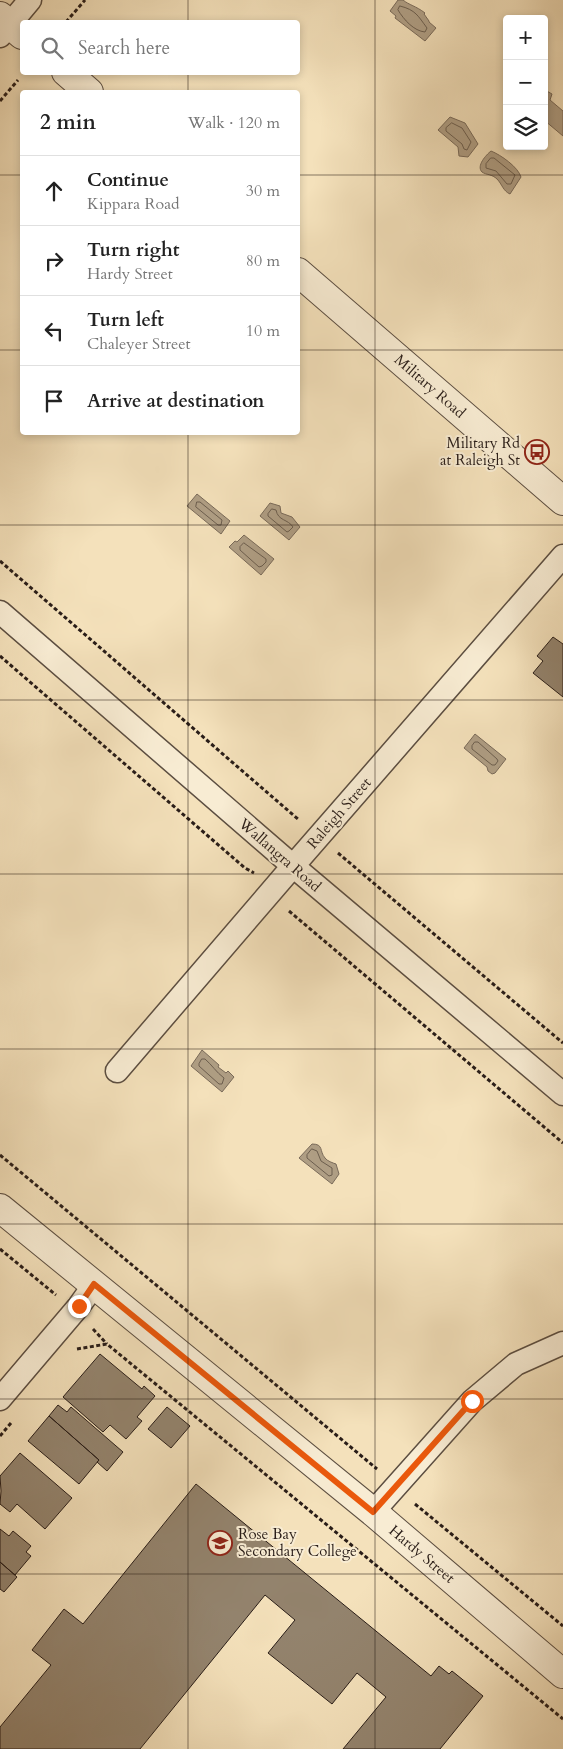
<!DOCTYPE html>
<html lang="en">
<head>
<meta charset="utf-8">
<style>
	body { margin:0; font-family:Cardo,serif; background:#f2f2f2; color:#222 }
	.controls { position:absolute; right:15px; top:15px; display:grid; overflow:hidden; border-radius:5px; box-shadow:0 2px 8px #0003 }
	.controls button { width:45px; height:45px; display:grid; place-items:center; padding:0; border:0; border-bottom:1px solid #e0e0e0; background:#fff; color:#222; font:25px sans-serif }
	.stop { position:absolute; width:15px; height:15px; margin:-11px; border:4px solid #ea580c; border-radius:50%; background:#fff }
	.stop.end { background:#ea580c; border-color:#fff; box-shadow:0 1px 5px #0008 }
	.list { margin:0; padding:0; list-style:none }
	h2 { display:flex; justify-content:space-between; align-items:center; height:65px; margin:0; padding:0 20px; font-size:21px }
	h2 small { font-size:16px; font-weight:400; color:#767676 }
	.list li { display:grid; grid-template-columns:32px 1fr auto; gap:15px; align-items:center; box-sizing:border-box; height:70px; padding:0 20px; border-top:1px solid #e0e0e0 }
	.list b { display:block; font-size:19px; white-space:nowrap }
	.list p { margin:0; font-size:16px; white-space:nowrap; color:#767676 }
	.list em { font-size:16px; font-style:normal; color:#767676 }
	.icon { flex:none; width:28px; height:28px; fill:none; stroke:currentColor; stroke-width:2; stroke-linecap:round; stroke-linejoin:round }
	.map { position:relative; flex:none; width:563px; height:1749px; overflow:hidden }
	.search { position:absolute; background:#fff; box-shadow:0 2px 8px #0003; left:20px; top:20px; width:280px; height:55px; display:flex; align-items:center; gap:12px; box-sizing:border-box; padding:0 18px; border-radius:5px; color:#767676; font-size:19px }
	.panel { position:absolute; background:#fff; box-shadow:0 2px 8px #0003; left:20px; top:90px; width:280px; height:345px; border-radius:5px }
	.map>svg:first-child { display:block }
</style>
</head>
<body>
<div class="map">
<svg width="563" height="1749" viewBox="0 0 563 1749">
	<rect width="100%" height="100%" fill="#f4e1bb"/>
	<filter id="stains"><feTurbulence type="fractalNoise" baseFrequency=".004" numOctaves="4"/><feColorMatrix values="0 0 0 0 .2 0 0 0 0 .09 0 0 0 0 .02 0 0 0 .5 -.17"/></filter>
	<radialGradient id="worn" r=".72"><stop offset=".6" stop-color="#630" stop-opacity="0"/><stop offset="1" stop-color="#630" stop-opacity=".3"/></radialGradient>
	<path fill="#af9e84" stroke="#796a59" d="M 398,0 L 403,0 C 409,5 416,6 425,13 L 424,14 L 429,21 L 429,22 L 436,28 L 425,41 L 395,18 L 396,16 L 390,11 Z
		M 545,90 L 552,94 L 550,100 L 563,111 L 563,136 L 544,120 Z
		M 450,117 L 465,123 L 478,144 L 468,157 L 459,156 L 458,147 L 438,130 Z
		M 491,151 C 501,155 518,167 521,177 L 510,194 C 503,191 502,184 497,179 C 492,174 486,175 482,172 C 476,166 486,155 491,151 Z
		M 197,494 L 230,521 L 221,534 L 187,506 Z
		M 270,503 L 280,506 L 281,513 L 292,517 L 300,527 L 289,540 L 260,516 Z
		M 244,535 L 274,559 L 261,575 L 229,547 L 235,541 L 237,542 Z
		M 475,734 L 506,759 L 495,773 L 492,774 L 488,771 L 487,767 L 464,748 Z
		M 202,1050 L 219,1065 L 218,1067 L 226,1073 L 228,1071 L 234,1077 L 222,1092 L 191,1066 Z
		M 312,1144 C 324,1144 319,1151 325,1158 C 327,1161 333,1163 336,1164 L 339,1174 L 332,1184 L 299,1158 Z"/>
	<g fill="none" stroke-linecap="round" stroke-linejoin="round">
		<path stroke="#6c5e4e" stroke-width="1" d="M 400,6 C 416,10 418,16 427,28 L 425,32 C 414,31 404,20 398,10 Z
			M 452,123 L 462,128 L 471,142 L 467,150 L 464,149 L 462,144 L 446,131 L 446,128 Z
			M 491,158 L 494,158 L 515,175 L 511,184 L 507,184 L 496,171 L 486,168 L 486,164 Z
			M 197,502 L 200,502 L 222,520 L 221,525 L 218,525 L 196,507 Z
			M 272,509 L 276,510 C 278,521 288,519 293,527 L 289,531 L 287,532 L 268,516 L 268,514 Z
			M 244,543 L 266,559 L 266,562 L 262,566 L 259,567 L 240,550 L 240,547 Z
			M 475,742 L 478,742 L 497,759 L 498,761 L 495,765 L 492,765 L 472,749 L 472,746 Z
			M 202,1059 L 205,1059 C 212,1065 216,1072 224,1078 L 222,1084 L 219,1084 L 199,1066 L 199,1064 Z
			M 312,1149 L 317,1151 L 321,1161 L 332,1168 L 332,1175 L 329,1176 L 307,1158 L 307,1155 Z"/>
	</g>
	<path fill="#93836d" stroke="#291d18" d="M 553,637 L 563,644 L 563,697 L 533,673 L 543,661 L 537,656 Z
		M 100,1354 L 142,1389 L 144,1386 L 155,1396 L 137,1417 L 142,1421 L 126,1439 L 110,1425 L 103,1432 L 63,1397 Z
		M 58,1405 L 67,1412 L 71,1407 L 123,1452 L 107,1471 L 97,1462 L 99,1460 L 49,1416 Z
		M 167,1407 L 190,1426 L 171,1448 L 148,1429 Z
		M 49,1416 L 99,1460 L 79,1484 L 28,1441 Z
		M 20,1453 L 72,1498 L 45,1529 L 17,1504 L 10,1512 L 0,1504 L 1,1491 L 0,1476 Z
		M 196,1484 L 431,1676 L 439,1666 L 449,1674 L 452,1671 L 483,1696 L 440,1749 L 343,1749 L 386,1697 L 357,1673 L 332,1704 L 268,1653 L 295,1620 L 265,1595 L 140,1749 L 0,1749 L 0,1727 L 51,1665 L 32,1650 L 64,1609 L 83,1624 Z
		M 0,1529 L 9,1536 L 13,1531 L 31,1546 L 26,1552 L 31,1556 L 15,1575 L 0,1562 Z
		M 0,1562 L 17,1577 L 4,1592 L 0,1589 Z"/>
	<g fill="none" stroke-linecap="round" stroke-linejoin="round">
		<defs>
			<path id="minor" d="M 0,36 L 30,0
				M 0,612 L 293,866 L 563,1094
				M 117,1071 L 293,866 L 563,556
				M 0,1399 L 79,1306 L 94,1285
				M 373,1512 L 472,1401 L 516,1364 L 563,1343"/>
			<path id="tertiary" d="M 0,16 L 22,35
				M 66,72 L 89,92
				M 298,272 L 563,501
				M 0,1208 L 373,1512 L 563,1674"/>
		</defs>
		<use href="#minor" stroke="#5c4e41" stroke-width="25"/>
		<use href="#tertiary" stroke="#5c4e41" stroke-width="30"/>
		<path stroke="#291d18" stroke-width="3" stroke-dasharray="4 2.5" stroke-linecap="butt" d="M 66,22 L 85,0
			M 0,101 L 18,80
			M 0,561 L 299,820
			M 0,656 L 245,868 L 254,873
			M 338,853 L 563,1043
			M 289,911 L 563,1143
			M 0,1155 L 377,1469
			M 0,1249 L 56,1295
			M 93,1329 L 107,1344
			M 77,1349 L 107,1344 L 563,1719
			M 0,1436 L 11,1423
			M 415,1504 L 563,1626"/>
		<use href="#minor" stroke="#f8ecd3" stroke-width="22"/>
		<use href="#tertiary" stroke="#f8ecd3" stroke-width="28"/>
	</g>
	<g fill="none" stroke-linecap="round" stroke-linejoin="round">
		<path stroke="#ea580c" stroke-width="6" d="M 79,1306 L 94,1284 L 373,1512 L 472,1401"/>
	</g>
	<path fill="none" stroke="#291d18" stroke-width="1" stroke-opacity="0.55" d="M 188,0 L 188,22M 375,0 L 375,1749M 188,72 L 188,92M 0,175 L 22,175M 298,175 L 563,175M 0,350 L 22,350M 298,350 L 563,350M 188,432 L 188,1749M 0,525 L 563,525M 0,700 L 563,700M 0,874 L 563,874M 0,1049 L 563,1049M 0,1224 L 563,1224M 0,1399 L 563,1399M 0,1574 L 563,1574"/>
	<defs>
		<symbol id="bus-ring" viewBox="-11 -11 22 22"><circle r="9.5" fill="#f8ecd3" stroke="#8f2418" stroke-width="1.5"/><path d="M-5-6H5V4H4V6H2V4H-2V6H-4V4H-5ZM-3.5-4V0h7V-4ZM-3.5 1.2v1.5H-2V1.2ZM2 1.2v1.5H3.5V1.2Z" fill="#8f2418"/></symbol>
		<symbol id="school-ring" viewBox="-11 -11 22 22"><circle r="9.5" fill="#f8ecd3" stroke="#8f2418" stroke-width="1.5"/><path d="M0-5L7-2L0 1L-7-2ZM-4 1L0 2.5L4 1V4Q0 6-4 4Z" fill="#8f2418"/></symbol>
	</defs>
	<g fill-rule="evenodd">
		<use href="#bus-ring" x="523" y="438" width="28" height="28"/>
		<use href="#school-ring" x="206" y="1529" width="28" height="28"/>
	</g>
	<g text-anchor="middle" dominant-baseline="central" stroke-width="4" stroke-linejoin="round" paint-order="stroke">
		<g font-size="15" fill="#291d18" stroke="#f8ecd3">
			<text transform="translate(430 386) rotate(41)">Military Road</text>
			<text transform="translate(339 813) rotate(-49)">Raleigh Street</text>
			<text transform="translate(280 855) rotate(41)">Wallangra Road</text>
			<text transform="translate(422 1554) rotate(40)">Hardy Street</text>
		</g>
		<g font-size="15" fill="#291d18" stroke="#f8ecd3" text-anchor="end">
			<text x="520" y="443">Military Rd<tspan x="520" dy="17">at Raleigh St</tspan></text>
			<text x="238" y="1534" text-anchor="start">Rose Bay<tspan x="238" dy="17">Secondary College</tspan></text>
		</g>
	</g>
	<rect width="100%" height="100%" filter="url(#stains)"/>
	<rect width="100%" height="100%" fill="url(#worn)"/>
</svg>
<div class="controls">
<button>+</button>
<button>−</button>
<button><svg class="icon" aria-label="layers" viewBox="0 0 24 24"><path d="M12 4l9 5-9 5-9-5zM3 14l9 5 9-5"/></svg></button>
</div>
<div class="stop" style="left:472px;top:1401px"></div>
<div class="stop end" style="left:79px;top:1306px"></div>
<div class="search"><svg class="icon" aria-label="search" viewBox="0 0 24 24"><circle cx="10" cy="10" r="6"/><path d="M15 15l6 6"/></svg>Search here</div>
<section class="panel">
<h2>2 min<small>Walk · 120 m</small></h2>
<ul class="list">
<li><svg class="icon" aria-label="ahead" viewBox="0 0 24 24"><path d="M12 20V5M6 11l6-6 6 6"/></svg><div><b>Continue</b><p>Kippara Road</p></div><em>30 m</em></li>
<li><svg class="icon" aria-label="right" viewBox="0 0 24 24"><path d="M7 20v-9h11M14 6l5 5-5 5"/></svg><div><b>Turn right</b><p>Hardy Street</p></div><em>80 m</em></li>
<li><svg class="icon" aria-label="left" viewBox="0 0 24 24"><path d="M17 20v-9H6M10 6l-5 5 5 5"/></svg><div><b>Turn left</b><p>Chaleyer Street</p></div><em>10 m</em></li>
<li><svg class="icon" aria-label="arrive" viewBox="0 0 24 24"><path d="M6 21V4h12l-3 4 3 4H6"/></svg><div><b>Arrive at destination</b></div></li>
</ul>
</section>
</div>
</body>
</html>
